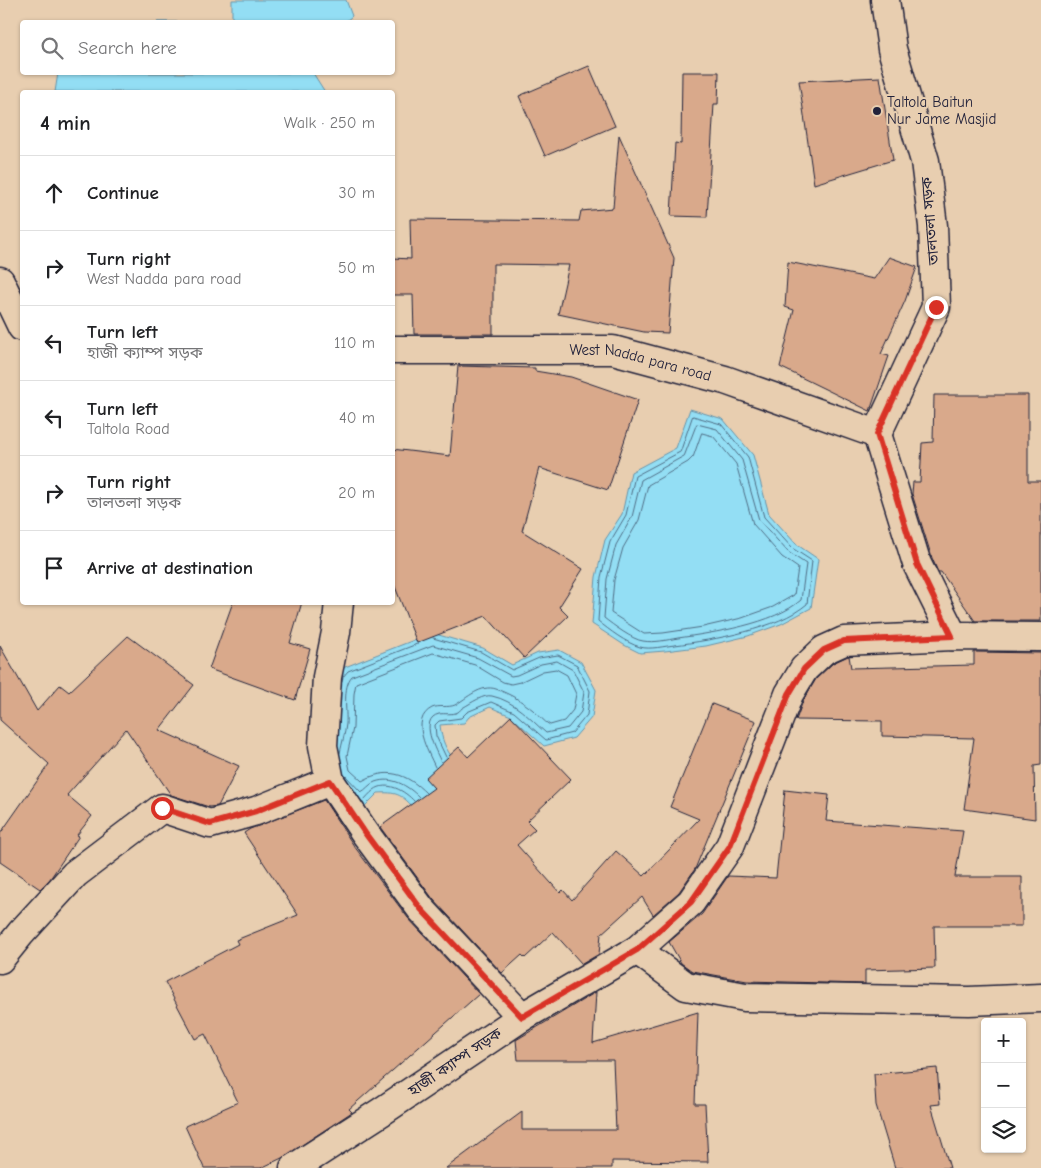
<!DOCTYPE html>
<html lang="en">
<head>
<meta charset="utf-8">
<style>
	body { margin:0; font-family:"Comic Neue","Noto Sans Bengali",sans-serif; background:#f6f6f6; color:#202124 }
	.controls { position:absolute; right:15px; bottom:15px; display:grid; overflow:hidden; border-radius:5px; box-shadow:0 1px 4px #0004 }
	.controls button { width:45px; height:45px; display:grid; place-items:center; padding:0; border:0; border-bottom:1px solid #e0e0e0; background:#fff; color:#202124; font:25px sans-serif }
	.stop { position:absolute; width:15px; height:15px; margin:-11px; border:4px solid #d93025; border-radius:50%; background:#fff }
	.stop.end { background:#d93025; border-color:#fff; box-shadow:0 1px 5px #0008 }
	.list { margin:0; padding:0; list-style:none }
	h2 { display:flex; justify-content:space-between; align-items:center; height:65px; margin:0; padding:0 20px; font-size:21px }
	h2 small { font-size:16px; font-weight:400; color:#757577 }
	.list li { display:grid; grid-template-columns:32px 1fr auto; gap:15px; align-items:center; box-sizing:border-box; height:75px; padding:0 20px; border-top:1px solid #e0e0e0 }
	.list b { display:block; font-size:19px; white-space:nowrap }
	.list p { margin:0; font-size:16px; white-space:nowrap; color:#757577 }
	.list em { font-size:16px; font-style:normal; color:#757577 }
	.icon { flex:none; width:28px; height:28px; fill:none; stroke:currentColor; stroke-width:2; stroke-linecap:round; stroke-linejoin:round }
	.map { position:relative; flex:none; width:1041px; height:1168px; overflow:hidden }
	.search { position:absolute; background:#fff; box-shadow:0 1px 4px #0004; left:20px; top:20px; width:375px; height:55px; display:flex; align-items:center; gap:12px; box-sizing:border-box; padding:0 18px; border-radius:5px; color:#757577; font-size:19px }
	.panel { position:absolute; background:#fff; box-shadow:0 1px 4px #0004; left:20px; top:90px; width:375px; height:515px; border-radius:5px }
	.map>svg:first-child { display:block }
</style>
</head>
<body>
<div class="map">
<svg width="1041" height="1168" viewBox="0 0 1041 1168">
	<rect width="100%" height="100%" fill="#e8ceb0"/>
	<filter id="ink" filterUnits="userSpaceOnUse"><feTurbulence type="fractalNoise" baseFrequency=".02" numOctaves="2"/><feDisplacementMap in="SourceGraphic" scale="10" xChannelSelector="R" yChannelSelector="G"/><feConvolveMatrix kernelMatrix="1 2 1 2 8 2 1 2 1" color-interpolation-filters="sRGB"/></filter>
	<g filter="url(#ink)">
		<path fill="#93def4" stroke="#6693aa" d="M 232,0 L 346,0 L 352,16 L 345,22 L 157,22 L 232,22 Z
			M 58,73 L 313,73 L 325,92 L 55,92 Z
			M 690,409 L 723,419 L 753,455 L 769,514 L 796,544 L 818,559 L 811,608 L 781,624 L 748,636 L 706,646 L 665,651 L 640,653 L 624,645 L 592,624 L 596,577 L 605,540 L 622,514 L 631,472 L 676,448 Z
			M 432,633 L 483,648 L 512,665 L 538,653 L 559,650 L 581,662 L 596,690 L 592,717 L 574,738 L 544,746 L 511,716 L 490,707 L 469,717 L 464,723 L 440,725 C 443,755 459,765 480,783 L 413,807 C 401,794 396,792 378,793 L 359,812 L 333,779 L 338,675 L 345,667 Z"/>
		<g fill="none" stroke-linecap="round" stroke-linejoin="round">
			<path stroke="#4f6d85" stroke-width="1" d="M 693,416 L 721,424 L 748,457 L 764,517 L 792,548 L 812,561 L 807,604 C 778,629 713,640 675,645 C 665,646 650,650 640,647 C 626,643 609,630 598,621 L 601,577 L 610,542 L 626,515 L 635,476 L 680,452 Z
				M 697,424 L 717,429 L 742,460 L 759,520 L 788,552 L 806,564 L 801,600 C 774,624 713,633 678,638 C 667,640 654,643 643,641 C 633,640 613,625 604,618 L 607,579 L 616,545 L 632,517 L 641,480 L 684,456 Z
				M 702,433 L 713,436 L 736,464 L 753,524 L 782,557 L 798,568 L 794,595 L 773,607 L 742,618 L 703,627 L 663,633 L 644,634 L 611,613 L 614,580 L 623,548 L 639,520 L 648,485 L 688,462 L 693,457 Z
				M 433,638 L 481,652 L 512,670 L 539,658 L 558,655 L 577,665 L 590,691 L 587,715 L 572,733 L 546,740 L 514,712 L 491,702 L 467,712 L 461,718 L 439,721 L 435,725 L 436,736 L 446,757
				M 342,682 L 343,677 L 348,671 L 417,644
				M 340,753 C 342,743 345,734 346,724 C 347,711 342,687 352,676 L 433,645 L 478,658 L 511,676 L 517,675 L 541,664 L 557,661 L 573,670 L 584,692 L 581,712 L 568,728 L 546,733 C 530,719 515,701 492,696 C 484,694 471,703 464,707 C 461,708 460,711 458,712 C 453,715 444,713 439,714 C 418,719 436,751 441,762
				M 344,774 L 361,792 C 366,790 369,784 375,782 C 392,776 407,785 419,797
				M 426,793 C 406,773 387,767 362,781 L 350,770 L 347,756 L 353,728 L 354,694 L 356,683 L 433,653 L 475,665 L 503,682 L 511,684 L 520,682 L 543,671 L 556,669 L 567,675 L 576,694 L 573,710 L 564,721 L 550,725 C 544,722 539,715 533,710 C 522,701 510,694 496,689 C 481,684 467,698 455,705 C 448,708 439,705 432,708 C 409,720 428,751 435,767
				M 362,802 C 366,798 370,793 374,790 C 387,780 405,791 414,801"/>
		</g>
		<path fill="#d9a98b" stroke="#22223b" d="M 589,66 L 615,126 L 545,156 L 519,96 Z
			M 682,72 L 719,72 L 718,104 L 714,104 L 707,217 L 671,216 L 675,143 L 681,144 Z
			M 880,77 L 893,160 L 814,184 L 799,81 Z
			M 619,135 L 674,258 L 668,333 L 644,332 L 558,314 L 569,265 L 493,264 L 493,334 L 414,334 L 413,295 L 392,295 L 392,258 L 411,259 L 410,219 L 579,221 L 581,211 L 613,208 Z
			M 889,257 L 917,267 L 905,301 L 881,354 L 889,356 L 870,411 L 780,367 L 794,310 L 785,307 L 788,262 L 874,279 Z
			M 458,366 L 535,368 L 535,371 L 571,377 L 638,400 L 608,490 L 539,468 L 522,531 L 583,569 L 559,607 L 568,616 L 524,658 L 486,616 L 417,643 L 392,579 L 392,449 L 450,456 Z
			M 934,395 L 1028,395 L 1028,481 L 1041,481 L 1041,621 L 975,621 L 941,572 L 938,572 L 932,558 L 912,494 L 913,482 L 920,482 L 922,443 L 933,442 Z
			M 233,602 L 302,602 L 290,643 L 310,649 L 295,700 L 209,669 Z
			M 128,636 L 194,685 L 159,730 L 239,766 L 218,806 L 209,807 L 171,795 L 126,729 L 67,795 L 92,816 L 77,835 L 79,836 L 50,879 L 40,889 L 0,862 L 0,834 L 49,764 L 0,720 L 0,646 L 37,711 L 60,685 L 69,692 Z
			M 974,652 L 1041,653 L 1041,765 L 1034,766 L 1035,819 L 964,809 L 974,738 L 882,736 L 882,721 L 796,720 L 803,701 L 816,679 L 833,663 L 848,656 L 849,656 L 851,668 L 974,665 Z
			M 712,704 L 756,721 L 695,869 L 679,892 L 653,915 L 642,897 L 601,934 L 599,954 L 582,964 L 553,932 L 525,958 L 522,955 L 502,973 L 433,899 L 380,827 L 434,788 L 425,778 L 459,747 L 468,757 L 511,716 L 571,779 L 527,821 L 535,829 L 517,845 L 560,893 L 563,890 L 572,900 L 616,851 L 644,876 L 699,819 L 670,807 Z
			M 785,790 L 829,795 L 826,821 L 963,831 L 955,877 L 1022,877 L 1022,926 L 934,926 L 935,968 L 865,970 L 865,984 L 747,981 L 692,971 L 681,963 L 669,942 L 702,914 L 728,876 L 776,878 Z
			M 324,800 L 354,846 L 408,918 L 479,994 L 349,1109 L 352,1112 L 284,1157 L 261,1168 L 204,1168 L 185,1126 L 238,1102 L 205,1034 L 195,1039 L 165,982 L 238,944 L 236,940 L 298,915 L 244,833 L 250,829 Z
			M 596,992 L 593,1043 L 698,1012 L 695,1104 L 705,1104 L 708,1162 L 612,1161 L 612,1168 L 446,1168 L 522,1112 L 522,1130 L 616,1130 L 613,1060 L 518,1060 L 516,1040 Z
			M 937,1068 L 940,1104 L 931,1105 L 950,1168 L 895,1168 L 876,1105 L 874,1074 Z"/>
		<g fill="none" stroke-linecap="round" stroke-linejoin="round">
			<defs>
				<g id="minor">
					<path d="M 0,281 L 22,327"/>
					<path id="s1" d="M 392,350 L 613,350 L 725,380 L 877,434"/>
					<path d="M 877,434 L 936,307 L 933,226 L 925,161 L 892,49 L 885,0"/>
					<path d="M 877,434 L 917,564 L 953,636"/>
					<path d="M 339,602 L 336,632 L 327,677 L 323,746 L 330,781 L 365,833 L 421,909 L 522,1017"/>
					<path d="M 637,950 L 686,986 L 745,997 L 969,1001 L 1041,998"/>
					<path d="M 0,959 L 21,933 L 75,874 L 162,808 L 210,824 L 256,811 L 330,781"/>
					<path d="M 294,1168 L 381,1112 L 522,1017 L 637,950 L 691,902 L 730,846 L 789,694 L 804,669 L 824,650 L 844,641 L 953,636 L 1041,637"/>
				</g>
			</defs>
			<use href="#minor" stroke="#22223b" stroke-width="31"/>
			<use href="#minor" stroke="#e8ceb0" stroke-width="28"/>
		</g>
	</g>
	<g fill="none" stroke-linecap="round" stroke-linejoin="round" filter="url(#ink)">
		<path stroke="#d93025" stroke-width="6" d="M 162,808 L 210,824 L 256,811 L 330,781 L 365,833 L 421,909 L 522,1017 L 637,950 L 691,902 L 730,846 L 789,694 L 804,669 L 824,650 L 844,641 L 952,636 L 917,564 L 877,434 L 936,307"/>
	</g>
	<circle fill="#22223b" stroke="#e8ceb0" stroke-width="2" cx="877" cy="111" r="5"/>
	<g text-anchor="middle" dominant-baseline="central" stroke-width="4" stroke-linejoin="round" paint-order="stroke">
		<g font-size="15" fill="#22223b" stroke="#e8ceb0" text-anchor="start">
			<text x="887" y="102">Taltola Baitun<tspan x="887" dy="17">Nur Jame Masjid</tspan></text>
		</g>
		<g font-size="15" fill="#22223b" stroke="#e8ceb0">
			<text transform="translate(930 221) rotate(-95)">তালতলা সড়ক</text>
			<text stroke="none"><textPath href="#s1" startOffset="250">West Nadda para road</textPath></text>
			<text transform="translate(455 1062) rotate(-34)">হাজী ক্যাম্প সড়ক</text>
		</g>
	</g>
</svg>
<div class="controls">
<button>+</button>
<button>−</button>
<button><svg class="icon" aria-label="layers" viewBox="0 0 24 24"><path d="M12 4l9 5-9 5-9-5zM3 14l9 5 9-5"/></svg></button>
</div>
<div class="stop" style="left:162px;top:808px"></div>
<div class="stop end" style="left:936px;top:307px"></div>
<div class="search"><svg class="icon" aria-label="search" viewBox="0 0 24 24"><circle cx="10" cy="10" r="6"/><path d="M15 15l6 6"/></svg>Search here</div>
<section class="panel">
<h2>4 min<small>Walk · 250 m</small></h2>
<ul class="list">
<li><svg class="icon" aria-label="ahead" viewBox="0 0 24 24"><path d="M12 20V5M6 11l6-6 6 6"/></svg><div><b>Continue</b></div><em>30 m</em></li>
<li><svg class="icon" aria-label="right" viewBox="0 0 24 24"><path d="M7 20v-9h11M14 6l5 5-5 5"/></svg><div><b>Turn right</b><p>West Nadda para road</p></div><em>50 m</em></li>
<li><svg class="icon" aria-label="left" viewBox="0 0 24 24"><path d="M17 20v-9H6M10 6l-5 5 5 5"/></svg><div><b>Turn left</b><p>হাজী ক্যাম্প সড়ক</p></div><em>110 m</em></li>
<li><svg class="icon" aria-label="left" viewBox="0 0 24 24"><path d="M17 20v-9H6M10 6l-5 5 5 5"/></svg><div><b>Turn left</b><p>Taltola Road</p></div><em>40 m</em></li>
<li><svg class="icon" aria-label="right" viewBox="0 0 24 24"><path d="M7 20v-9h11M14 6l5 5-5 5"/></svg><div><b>Turn right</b><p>তালতলা সড়ক</p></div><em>20 m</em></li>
<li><svg class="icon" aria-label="arrive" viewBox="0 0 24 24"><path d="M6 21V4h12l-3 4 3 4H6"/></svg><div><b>Arrive at destination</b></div></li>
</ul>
</section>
</div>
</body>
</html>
